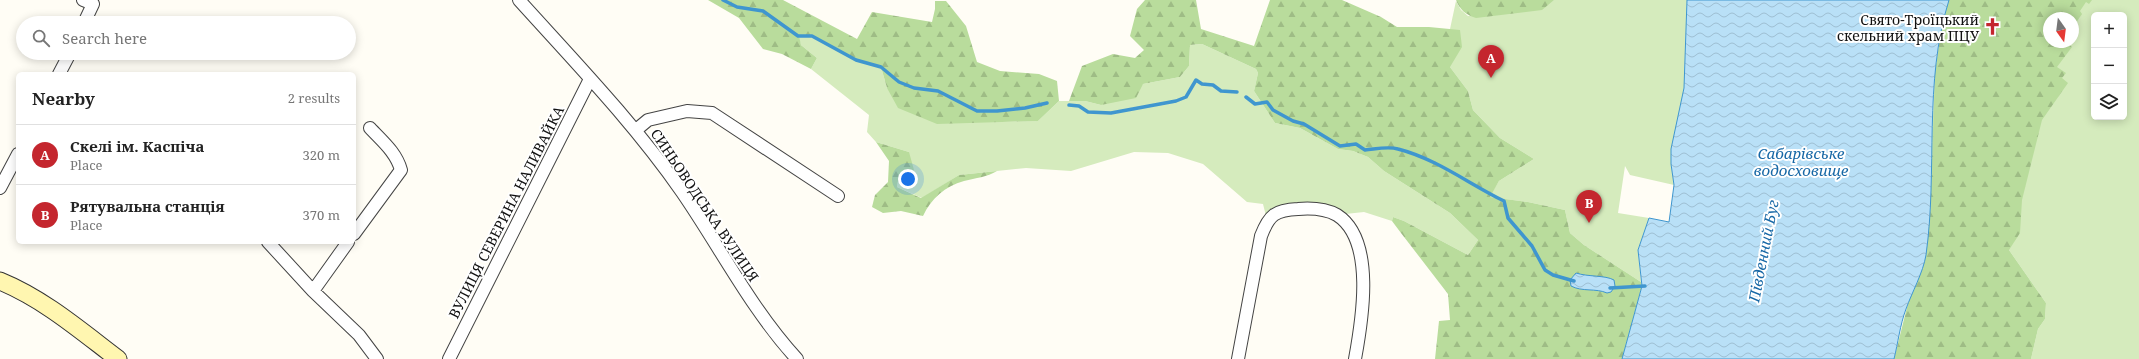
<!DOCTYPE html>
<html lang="en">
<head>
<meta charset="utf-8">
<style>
	body { margin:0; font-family:"Noto Serif",serif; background:#f6f6f6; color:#222 }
	.controls { position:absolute; right:12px; top:12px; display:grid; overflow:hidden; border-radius:6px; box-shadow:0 2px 10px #0003 }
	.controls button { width:36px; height:36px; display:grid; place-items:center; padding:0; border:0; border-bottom:1px solid #e0e0e0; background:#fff; color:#222; font:20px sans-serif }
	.compass { position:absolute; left:2043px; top:12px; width:36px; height:36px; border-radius:50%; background:#fff; box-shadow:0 2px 10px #0003; rotate:166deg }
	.you { position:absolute; left:908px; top:179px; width:14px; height:14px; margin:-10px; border:3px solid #fff; border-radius:50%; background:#1a73e8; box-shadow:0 0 0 6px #1a73e833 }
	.badge { display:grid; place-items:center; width:26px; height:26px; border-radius:50%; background:#c4262e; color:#fff; font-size:13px; font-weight:700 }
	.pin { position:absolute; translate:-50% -33px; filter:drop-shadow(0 1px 2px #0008) }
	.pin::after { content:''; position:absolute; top:21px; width:14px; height:12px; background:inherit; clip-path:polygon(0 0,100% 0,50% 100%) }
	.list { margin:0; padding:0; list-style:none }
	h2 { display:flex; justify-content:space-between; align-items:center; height:52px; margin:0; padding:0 16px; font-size:17px }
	h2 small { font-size:13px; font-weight:400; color:#767676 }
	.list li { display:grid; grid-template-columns:26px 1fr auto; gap:12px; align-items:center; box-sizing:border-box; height:60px; padding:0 16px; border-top:1px solid #e0e0e0 }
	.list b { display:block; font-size:15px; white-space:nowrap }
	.list p { margin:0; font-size:13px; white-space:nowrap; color:#767676 }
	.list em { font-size:13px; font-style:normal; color:#767676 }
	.icon { flex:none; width:22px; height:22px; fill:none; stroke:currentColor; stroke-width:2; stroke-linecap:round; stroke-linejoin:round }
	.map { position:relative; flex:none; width:2139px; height:359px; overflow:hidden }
	.search { position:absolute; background:#fff; box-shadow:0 2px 10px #0003; left:16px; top:16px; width:340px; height:44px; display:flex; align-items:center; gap:10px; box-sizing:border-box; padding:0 14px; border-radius:22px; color:#767676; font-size:15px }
	.panel { position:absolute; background:#fff; box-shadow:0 2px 10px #0003; left:16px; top:72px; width:340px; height:172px; border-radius:6px }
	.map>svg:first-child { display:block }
</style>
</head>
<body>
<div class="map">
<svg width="2139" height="359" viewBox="0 0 2139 359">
	<defs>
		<pattern id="forest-firs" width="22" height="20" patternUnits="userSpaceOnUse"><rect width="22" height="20" fill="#b9dc9c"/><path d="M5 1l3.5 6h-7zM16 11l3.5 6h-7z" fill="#9ebc85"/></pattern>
		<pattern id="water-waves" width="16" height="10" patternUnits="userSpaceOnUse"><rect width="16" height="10" fill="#b9e0f7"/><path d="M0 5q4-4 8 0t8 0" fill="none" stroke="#9ebfd3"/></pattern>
	</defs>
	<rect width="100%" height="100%" fill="#fffdf5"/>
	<path fill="#d5ebbd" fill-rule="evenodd" d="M 1554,0 L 1687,0 L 1684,88 L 1671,164 L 1674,185 L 1630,175 L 1625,166 L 1618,213 L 1649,218 L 1638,250 L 1641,282 L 1584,245 L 1570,233 L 1565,210 L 1528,202 L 1489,197 L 1499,181 L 1534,159 L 1500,138 L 1473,110 L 1468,91 L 1450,67 L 1450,29 L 1456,1 L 1461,10 L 1468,16 Z
		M 1949,0 L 2139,0 L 2139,359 L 2031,359 L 2038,329 L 2045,319 L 2046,303 L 2009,250 L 1931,152 L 1935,72 ZM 2094,15 L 2124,15 L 2124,117 L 2094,117 ZM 2049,18 L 2073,18 L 2073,42 L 2049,42 Z
		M 798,36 L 812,36 L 856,60 L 881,67 L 887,88 L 996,122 L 1038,121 L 1059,101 L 1085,101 L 1101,105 L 1143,84 L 1180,77 L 1189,66 L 1190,45 L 1202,44 L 1256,69 L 1258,73 L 1254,91 L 1275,123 L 1300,128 L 1338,149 L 1353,151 L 1368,157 L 1384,171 L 1450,213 L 1478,240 L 1468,255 L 1404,221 L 1393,217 L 1392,221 L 1364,212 L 1336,215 L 1319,209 L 1267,220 L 1263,204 L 1247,202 L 1203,164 L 1168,153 L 1134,152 L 1071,171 L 1026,168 L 959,175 L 922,198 L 897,187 L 899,175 L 909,152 L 876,142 L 867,132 L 869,115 L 811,69 L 817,58 L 801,45 Z"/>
	<path fill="url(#forest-firs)" d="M 708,0 L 783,0 L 857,39 L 872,12 L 932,22 L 935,9 L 935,1 L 946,1 L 966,26 L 977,62 L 1000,71 L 1039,74 L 1057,81 L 1059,101 L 1038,121 L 937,124 L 898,108 L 887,88 L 881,67 L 856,60 L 812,36 L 799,36 L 801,45 L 817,58 L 811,69 L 782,54 L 763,49 L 739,18 Z
		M 1145,0 L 1196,0 L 1201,29 L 1254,46 L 1270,0 L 1342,0 L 1381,17 L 1397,27 L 1429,27 L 1460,30 L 1462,47 L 1450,67 L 1468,91 L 1473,110 L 1500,138 L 1534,159 L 1499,181 L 1490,197 L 1528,202 L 1565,210 L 1570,233 L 1584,245 L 1641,282 L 1642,286 L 1622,359 L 1435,359 L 1439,321 L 1450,320 L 1448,294 L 1401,233 L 1392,221 L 1393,217 L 1404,221 L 1468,255 L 1478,240 L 1450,213 L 1384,171 L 1368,157 L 1353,151 L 1338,149 L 1300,128 L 1275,123 L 1254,91 L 1258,73 L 1256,69 L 1202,44 L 1190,45 L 1189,66 L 1180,77 L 1143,84 L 1136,98 L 1101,105 L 1085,101 L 1069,101 L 1082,66 L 1113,54 L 1135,58 L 1144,50 L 1130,36 L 1137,9 Z
		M 1456,0 L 1554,0 L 1542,10 L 1476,18 C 1466,15 1460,10 1456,0 Z
		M 1949,0 L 2092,0 L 2089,4 L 2086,2 L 2080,11 L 2082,14 L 2073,27 L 2073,18 L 2049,18 L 2049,42 L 2065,42 L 2072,47 L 2057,67 L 2066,73 L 2062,78 L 2068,83 L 2042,120 L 2022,200 L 2020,233 L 2009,250 L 2046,303 L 2045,319 L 2038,329 L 2031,359 L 1894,359 L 1930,216 L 1935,72 L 1942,23 Z
		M 876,142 L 909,152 L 914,170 L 899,175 L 897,187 L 921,198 L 959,175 L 997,171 C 987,177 976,178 964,181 C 945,186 931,199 923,216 L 901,211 L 883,213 L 872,207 L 875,195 L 888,182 L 889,161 Z"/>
	<path fill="url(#water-waves)" stroke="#3f96cf" d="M 1687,0 L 1949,0 C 1923,83 1938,170 1926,255 C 1923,273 1912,292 1906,309 C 1900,325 1898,343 1894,359 L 1622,359 L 1642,286 L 1638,250 L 1649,218 L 1669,222 L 1674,185 L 1671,164 L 1671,149 L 1684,88 Z
		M 1576,273 C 1588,277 1605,275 1614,280 L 1615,286 L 1611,292 L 1607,293 C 1596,288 1582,292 1571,286 L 1570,280 Z"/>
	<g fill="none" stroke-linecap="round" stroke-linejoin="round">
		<path stroke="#3f96cf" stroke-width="3.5" d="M 723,0 L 737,7 L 763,11 L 798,36 L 812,36 L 856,60 L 881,67 L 899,82 L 914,88 L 938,91 L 977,111 L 997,111 L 1025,108 L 1047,103
			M 1246,97 L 1255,104 L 1267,102 L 1273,110 L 1293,121 L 1304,124 L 1340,146 L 1356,144 L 1365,150 C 1376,149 1388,146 1398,149 C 1437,159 1469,184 1504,201 L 1508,218 L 1532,246 L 1545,270 L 1553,275 L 1574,281
			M 1069,105 L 1079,106 L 1088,112 L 1111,113 L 1176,101 L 1186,97 L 1196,80 L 1202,84 L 1213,85 L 1221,91 L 1237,92
			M 1610,288 L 1645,286"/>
		<defs>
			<path id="minor" d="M 83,0 L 93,4 L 84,23
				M 519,0 C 575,62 634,123 682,192 C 720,247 751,309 797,359
				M 59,74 L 70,53
				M 636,130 L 648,120 L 687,111 L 712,113 L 838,196
				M 0,188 L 18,154
				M 354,234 L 401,170 C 396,152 382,141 370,128
				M 268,242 L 313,291 L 359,335 L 377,359
				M 313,291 L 348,242
				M 449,359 L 590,79
				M 1238,359 L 1261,236 C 1269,215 1275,210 1298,209 C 1310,208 1326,209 1337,215 C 1376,240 1362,321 1355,359"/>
			<path id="secondary" d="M 0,281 C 44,299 81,331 118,359"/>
		</defs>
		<use href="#minor" stroke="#444" stroke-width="14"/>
		<use href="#secondary" stroke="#333" stroke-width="19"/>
		<use href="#minor" stroke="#fff" stroke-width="12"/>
		<use href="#secondary" stroke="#fff6b0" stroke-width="17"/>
	</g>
	<defs>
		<symbol id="church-bare" viewBox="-9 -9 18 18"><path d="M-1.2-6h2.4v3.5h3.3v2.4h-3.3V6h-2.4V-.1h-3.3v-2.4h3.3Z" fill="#c4262e" stroke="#fff" stroke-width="2.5" paint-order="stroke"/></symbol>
	</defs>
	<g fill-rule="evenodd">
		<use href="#church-bare" x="1980" y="14" width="25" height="25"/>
	</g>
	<g text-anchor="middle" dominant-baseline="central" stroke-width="4" stroke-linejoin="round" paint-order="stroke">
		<g font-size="14" fill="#111" stroke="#fff" text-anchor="end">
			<text x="1979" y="19">Свято-Троїцький<tspan x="1979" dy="16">скельний храм ПЦУ</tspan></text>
		</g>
		<g font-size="14" fill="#111" stroke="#fff">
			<text transform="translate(705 205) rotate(56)">СИНЬОВОДСЬКА ВУЛИЦЯ</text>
			<text transform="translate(506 212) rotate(-63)">ВУЛИЦЯ СЕВЕРИНА НАЛИВАЙКА</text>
		</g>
		<g font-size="15" font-style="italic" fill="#1768a6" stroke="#fff">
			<text x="1801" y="153">Сабарівське<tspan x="1801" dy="17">водосховище</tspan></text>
			<text transform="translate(1763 251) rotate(-79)">Південний Буг</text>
		</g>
	</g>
</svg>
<div class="controls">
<button>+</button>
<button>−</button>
<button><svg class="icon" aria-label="layers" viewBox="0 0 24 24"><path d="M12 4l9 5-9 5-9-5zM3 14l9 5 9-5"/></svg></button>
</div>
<svg class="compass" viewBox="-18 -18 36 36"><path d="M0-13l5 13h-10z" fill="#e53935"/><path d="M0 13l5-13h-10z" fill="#767676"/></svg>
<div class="you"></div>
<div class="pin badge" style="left:1491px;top:78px">A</div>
<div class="pin badge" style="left:1589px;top:223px">B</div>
<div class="search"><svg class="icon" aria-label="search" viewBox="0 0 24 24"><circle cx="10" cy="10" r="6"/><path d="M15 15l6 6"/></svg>Search here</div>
<section class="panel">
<h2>Nearby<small>2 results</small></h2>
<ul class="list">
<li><span class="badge">A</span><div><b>Скелі ім. Каспіча</b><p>Place</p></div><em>320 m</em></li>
<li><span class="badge">B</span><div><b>Рятувальна станція</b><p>Place</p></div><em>370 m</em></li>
</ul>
</section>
</div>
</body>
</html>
